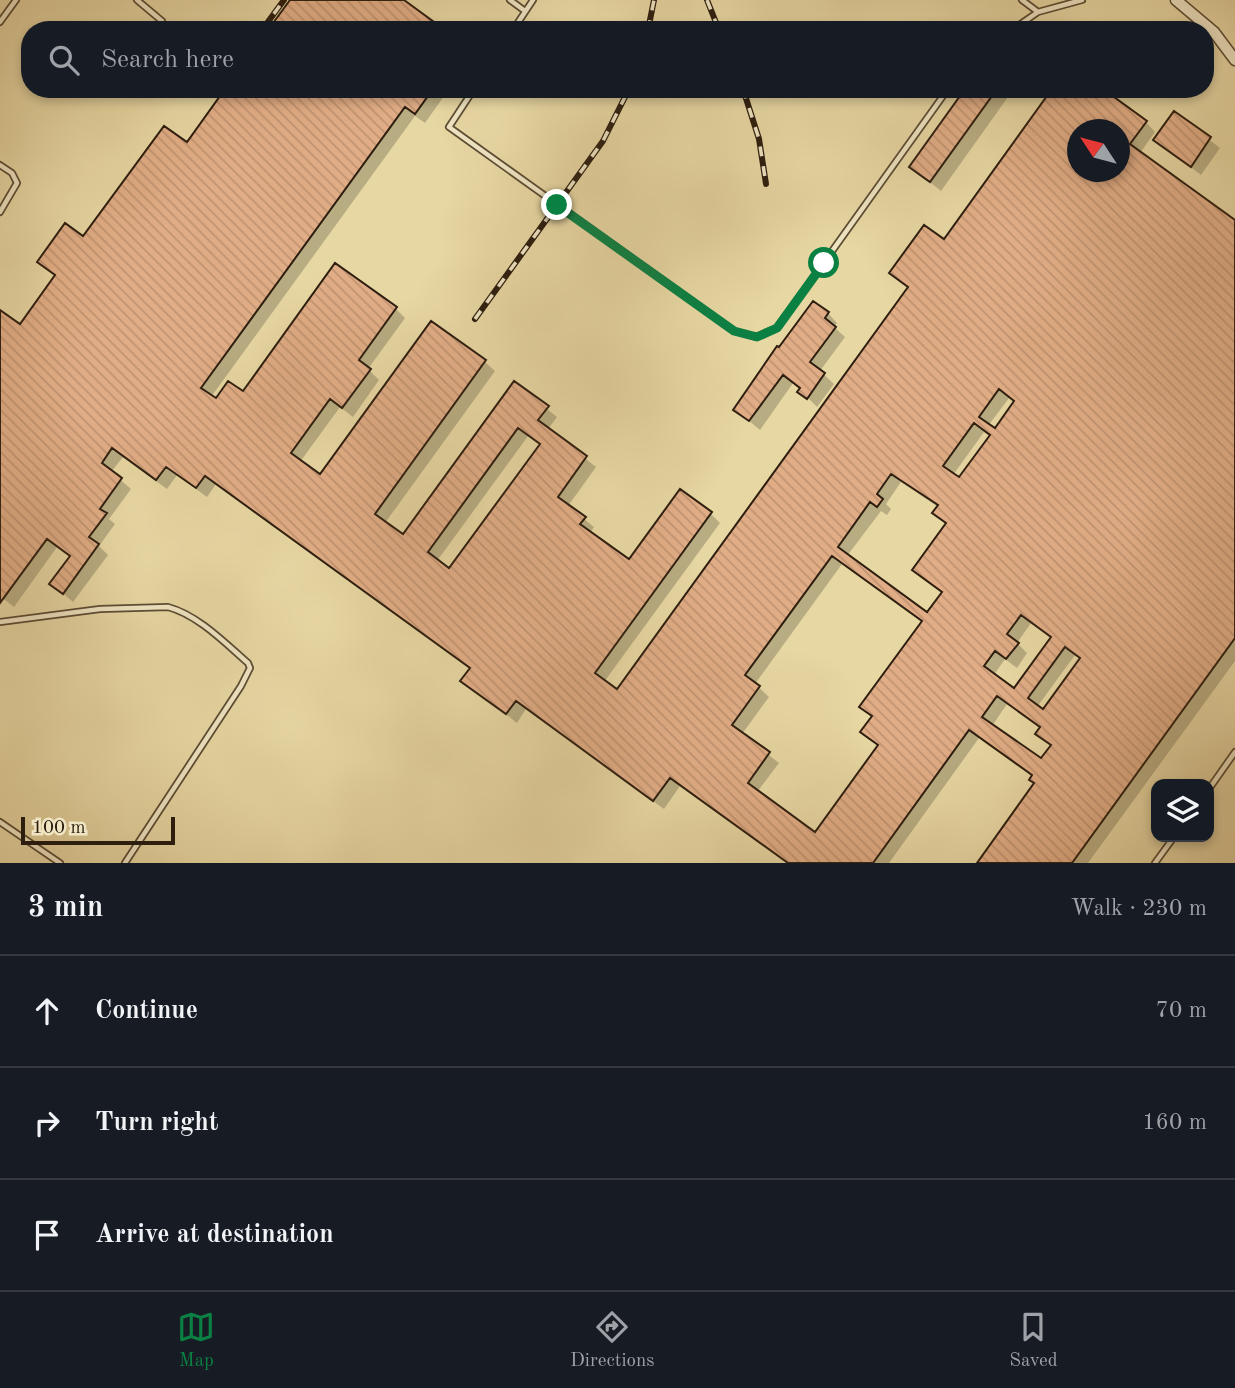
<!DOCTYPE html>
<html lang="en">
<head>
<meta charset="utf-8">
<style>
	body { margin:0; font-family:"Old Standard TT",serif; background:#20242c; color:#f1f3f6 }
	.controls { position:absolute; right:21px; bottom:21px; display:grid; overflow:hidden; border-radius:14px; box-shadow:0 4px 10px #0003 }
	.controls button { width:63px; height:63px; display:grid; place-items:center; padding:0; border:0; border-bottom:2px solid #363941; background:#171b24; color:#f1f3f6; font:35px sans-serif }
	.compass { position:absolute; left:1067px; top:119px; width:63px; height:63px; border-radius:50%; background:#171b24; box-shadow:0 4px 10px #0003; rotate:306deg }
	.scale { position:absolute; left:21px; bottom:18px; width:154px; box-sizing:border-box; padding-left:7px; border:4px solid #2d1e0f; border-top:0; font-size:19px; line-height:24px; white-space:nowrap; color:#2d1e0f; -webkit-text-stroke:5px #efe5c3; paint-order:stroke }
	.stop { position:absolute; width:21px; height:21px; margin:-16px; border:5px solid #0b8043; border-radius:50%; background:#fff }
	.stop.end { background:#0b8043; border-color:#fff; box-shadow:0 2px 7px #0008 }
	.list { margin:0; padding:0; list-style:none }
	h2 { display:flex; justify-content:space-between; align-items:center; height:91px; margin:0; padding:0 28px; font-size:30px }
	h2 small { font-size:23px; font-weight:400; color:#9ea1a6 }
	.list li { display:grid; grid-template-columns:46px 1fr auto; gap:21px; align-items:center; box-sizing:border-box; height:112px; padding:0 28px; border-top:2px solid #363941 }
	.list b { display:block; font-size:26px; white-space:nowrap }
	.list em { font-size:23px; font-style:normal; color:#9ea1a6 }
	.icon { flex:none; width:38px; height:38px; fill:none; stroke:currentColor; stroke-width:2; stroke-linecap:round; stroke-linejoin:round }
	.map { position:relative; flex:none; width:1235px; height:863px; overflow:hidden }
	.search { position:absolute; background:#171b24; box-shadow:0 4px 10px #0003; left:21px; right:21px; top:21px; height:77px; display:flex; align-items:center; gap:18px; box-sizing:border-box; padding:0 24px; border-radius:28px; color:#9ea1a6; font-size:26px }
	.sheet { height:427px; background:#171b24 }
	nav { display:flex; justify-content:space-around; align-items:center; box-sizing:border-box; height:98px; border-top:2px solid #363941; background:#171b24; font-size:19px; color:#9ea1a6 }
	nav a { display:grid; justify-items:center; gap:4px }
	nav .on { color:#0b8043 }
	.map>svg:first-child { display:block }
</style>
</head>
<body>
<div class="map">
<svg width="1235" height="863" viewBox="0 0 1235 863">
	<defs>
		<pattern id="building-back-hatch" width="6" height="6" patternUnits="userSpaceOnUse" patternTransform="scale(1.75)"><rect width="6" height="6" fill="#e1ad86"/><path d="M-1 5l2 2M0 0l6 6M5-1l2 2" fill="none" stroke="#c19472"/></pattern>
	</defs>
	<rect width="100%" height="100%" fill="#e7d7a3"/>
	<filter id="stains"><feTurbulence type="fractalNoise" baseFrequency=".00286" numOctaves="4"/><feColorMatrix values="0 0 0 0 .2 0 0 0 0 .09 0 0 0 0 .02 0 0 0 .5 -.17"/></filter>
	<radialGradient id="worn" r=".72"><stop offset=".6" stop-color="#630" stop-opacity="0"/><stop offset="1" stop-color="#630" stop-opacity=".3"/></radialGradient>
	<path fill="#0003" fill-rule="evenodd" d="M 225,89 L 449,89 L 425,123 L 415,116 L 211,397 L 216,401 L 243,393 L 396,309 L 405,318 L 368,369 L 379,380 L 353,417 L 340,407 L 300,462 L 320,477 L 432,323 L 485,362 L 495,371 L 385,523 L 403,537 L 514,383 L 557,417 L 548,429 L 596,467 L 568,506 L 594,527 L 590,533 L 629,561 L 710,513 L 720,523 L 604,682 L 617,691 L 909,288 L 892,273 L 944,241 L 1054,89 L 1146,122 L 1155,132 L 1140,153 L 1235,222 L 1235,661 L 1088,863 L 979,863 L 1036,784 L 1033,777 L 979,738 L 889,863 L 787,863 L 680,786 L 664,809 L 526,709 L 517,723 L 463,681 L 471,669 L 216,484 L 207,497 L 177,475 L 167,489 L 123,457 L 111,472 L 131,489 L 109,519 L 115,524 L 99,546 L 108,555 L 73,602 L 52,584 L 71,557 L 57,547 L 14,607 L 0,596 L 0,312 L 20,327 L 56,277 L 39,262 L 84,239 L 187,145 ZM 1078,130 L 1120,130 L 1120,172 L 1078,172 ZM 1009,398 L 1015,402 L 995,431 L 988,426 ZM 984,432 L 991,437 L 960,480 L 953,475 ZM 528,436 L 541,445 L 450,571 L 437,561 ZM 901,482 L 938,507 L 934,513 L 947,525 L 914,570 L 943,594 L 928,615 L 847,556 L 881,511 L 887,515 L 891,509 L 886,504 ZM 842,564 L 923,623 L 862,707 L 873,717 L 862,731 L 879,746 L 815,834 L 757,792 L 779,763 L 742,734 L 769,697 L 755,684 ZM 1031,623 L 1052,639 L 1015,690 L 994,675 L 1005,659 L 1017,668 L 1027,653 L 1017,643 ZM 1075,655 L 1081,659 L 1043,711 L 1037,707 ZM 1007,704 L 1041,729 L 1037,734 L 1052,746 L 1041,761 L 992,726 Z
		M 967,89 L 1001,89 L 1008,97 L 941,191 L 911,167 Z
		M 1174,113 L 1220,148 L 1201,175 L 1155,140 Z
		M 828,313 L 837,323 L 834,327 L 845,337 L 820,371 L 834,384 L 817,407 L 793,383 L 760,430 L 736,410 Z"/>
	<path fill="url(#building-back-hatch)" stroke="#2d1e0f" stroke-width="2" fill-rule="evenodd" d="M 290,0 L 404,0 L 445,30 L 268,30 Z
		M 225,89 L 433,89 L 415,114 L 405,107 L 201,388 L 216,398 L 228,381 L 243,391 L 335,263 L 397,307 L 359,360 L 371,369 L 342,408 L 330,399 L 291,453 L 320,474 L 431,321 L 486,360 L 375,514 L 403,534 L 514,381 L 549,406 L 538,420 L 587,456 L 558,497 L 586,517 L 580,524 L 629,559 L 680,489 L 712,512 L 595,673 L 617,689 L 908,287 L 889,273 L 924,225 L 944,239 L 1052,89 L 1103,89 L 1147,121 L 1130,144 L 1235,220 L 1235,638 L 1072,863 L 977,863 L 1034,783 L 1029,780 L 1032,775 L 969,730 L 873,863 L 788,863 L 670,778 L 653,801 L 516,701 L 506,714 L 460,681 L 470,668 L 205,476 L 196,488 L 166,467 L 156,480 L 112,448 L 102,463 L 122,478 L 100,509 L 107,513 L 89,537 L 99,544 L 63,594 L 49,584 L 70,556 L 47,539 L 0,603 L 0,310 L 20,324 L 55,275 L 37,262 L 65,223 L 83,236 L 164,126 L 187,142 ZM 1077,130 L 1119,130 L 1119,172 L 1077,172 ZM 999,389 L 1014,401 L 995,428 L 979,417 ZM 974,423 L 990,435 L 959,477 L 943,466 ZM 518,428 L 540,444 L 449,568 L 428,552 ZM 891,474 L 938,505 L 932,513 L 946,523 L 912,570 L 942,592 L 927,612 L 838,547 L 870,502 L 877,507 L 883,499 L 877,494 ZM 832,556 L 922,621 L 859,707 L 872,716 L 860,732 L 878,745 L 815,832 L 748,783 L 770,752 L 732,725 L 760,686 L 745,675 ZM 1021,615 L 1051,637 L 1014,688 L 984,666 L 995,651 L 1006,659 L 1019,643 L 1007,634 ZM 1065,647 L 1080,658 L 1043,709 L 1028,698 ZM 997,696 L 1040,727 L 1035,734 L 1051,745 L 1041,758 L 982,717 Z
		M 965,89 L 997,89 L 930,182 L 909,167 Z
		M 1174,111 L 1211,137 L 1191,167 L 1153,140 Z
		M 813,301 L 829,312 L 825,318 L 836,327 L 810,362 L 825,373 L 807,399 L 797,392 L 800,388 L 783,375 L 749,421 L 733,410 L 777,346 L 779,347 Z"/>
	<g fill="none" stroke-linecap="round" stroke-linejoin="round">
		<defs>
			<path id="lane" d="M 137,0 L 162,21 L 159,30
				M 510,0 L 525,11
				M 1022,0 L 1038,12
				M 0,22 L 16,0
				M 513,30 L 533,0
				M 1012,30 L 1038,12 L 1082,0
				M 474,89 L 449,127 L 734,331 L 756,337 L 777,328 L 948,89
				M 0,165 L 12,173 L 17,183 L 0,212
				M 0,622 L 100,609 L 168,607 C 198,615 225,643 248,663 L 250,668 L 241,686 L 125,863
				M 1209,789 L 1235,752
				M 0,822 L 60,863
				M 1155,863 L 1174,837"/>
			<path id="street" d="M 1176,0 L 1214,32 L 1235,60"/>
		</defs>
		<use href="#lane" stroke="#5c4c34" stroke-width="8"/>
		<use href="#street" stroke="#5c4c34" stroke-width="13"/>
		<use href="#lane" stroke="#efe5c3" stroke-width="4.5"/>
		<use href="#street" stroke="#efe5c3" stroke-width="10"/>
		<defs>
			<path id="rail" d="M 707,0 L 719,30
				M 262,30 L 284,0
				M 648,30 L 654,0
				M 743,89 L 759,139 L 766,184
				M 218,90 L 219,89
				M 475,319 L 603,141 L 629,89"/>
		</defs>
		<use href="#rail" stroke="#2d1e0f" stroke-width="6"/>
		<use href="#rail" stroke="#efe5c3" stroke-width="3.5" stroke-dasharray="10" stroke-linecap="butt"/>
	</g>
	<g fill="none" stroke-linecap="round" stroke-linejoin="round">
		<path stroke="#0b8043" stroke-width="9" d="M 557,205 L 734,331 L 757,337 L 777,328 L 824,263"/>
	</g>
	<rect width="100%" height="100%" filter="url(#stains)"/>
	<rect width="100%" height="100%" fill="url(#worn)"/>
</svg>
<div class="controls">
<button><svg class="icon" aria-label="layers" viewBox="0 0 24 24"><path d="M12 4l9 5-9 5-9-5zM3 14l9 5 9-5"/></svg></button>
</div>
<svg class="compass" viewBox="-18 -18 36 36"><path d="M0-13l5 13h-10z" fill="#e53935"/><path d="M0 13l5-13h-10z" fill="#9ea1a6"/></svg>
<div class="scale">100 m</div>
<div class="stop" style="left:824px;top:263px"></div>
<div class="stop end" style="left:557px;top:205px"></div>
<div class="search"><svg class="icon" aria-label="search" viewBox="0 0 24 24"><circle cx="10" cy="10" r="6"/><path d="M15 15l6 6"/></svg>Search here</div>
</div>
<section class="sheet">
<h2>3 min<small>Walk · 230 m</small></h2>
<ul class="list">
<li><svg class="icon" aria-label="ahead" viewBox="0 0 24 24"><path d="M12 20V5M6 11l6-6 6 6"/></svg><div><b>Continue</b></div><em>70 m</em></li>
<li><svg class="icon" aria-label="right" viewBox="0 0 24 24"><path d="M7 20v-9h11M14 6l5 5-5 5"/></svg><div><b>Turn right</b></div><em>160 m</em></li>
<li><svg class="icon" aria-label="arrive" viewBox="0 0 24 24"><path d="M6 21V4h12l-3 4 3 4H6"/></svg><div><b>Arrive at destination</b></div></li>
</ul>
</section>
<nav>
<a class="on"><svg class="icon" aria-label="map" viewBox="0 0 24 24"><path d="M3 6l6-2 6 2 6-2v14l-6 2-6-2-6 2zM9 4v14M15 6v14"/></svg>Map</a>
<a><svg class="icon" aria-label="directions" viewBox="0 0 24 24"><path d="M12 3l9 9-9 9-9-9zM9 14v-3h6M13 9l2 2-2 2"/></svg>Directions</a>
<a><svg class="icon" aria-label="saved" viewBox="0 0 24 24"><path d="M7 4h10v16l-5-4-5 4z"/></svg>Saved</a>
</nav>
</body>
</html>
